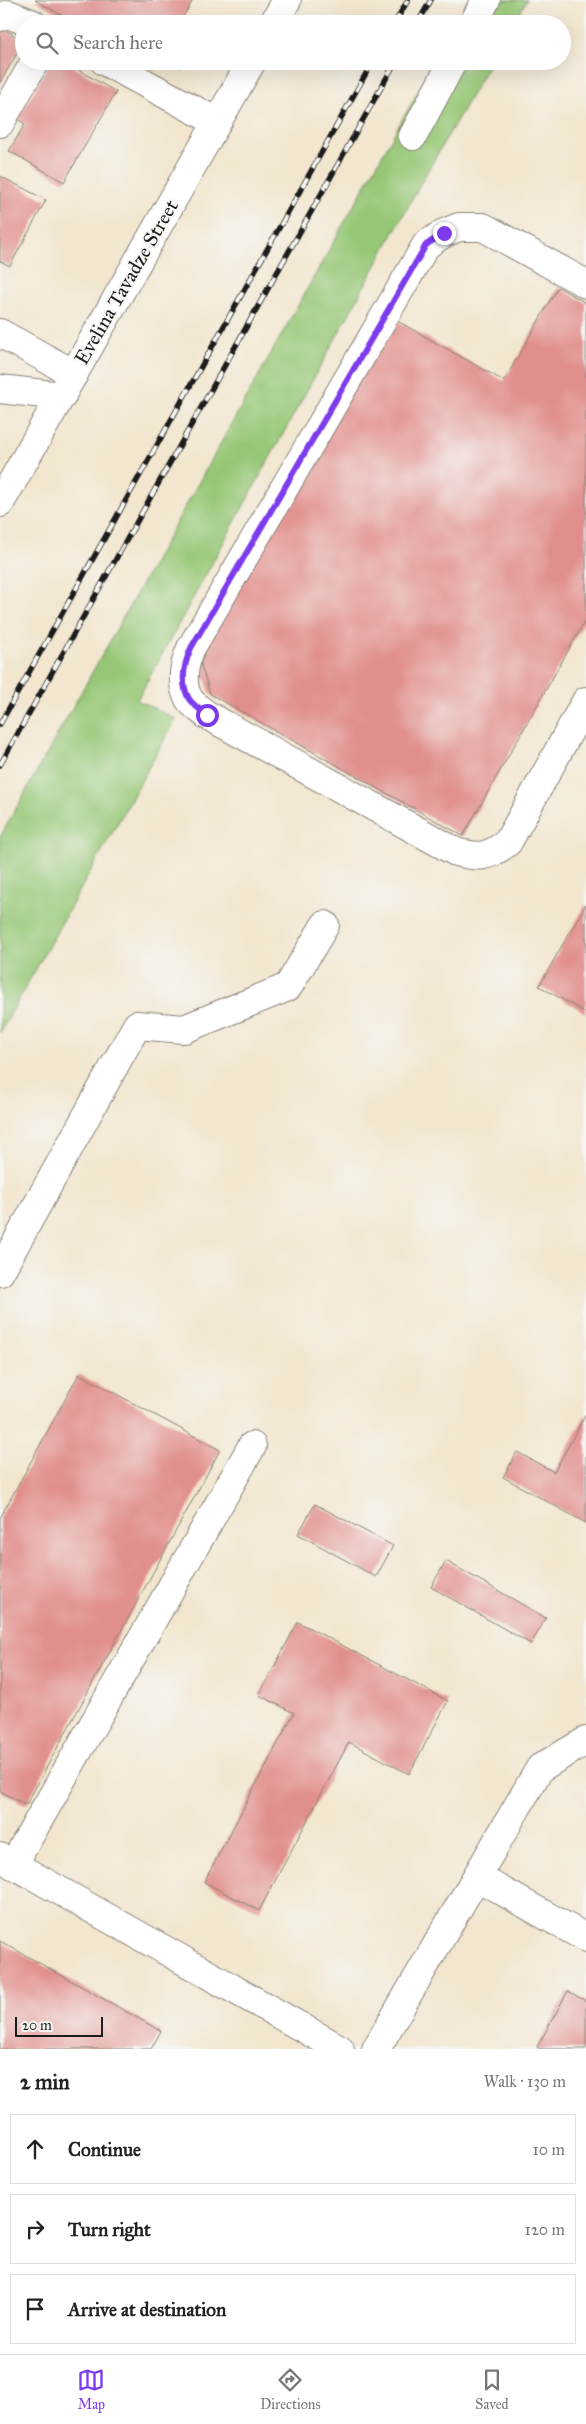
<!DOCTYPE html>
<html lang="en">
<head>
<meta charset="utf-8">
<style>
	body { margin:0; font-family:"IM FELL Great Primer",serif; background:#f6f6f6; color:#222 }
	.scale { position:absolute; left:15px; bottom:12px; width:88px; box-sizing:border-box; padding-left:5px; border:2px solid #1c1c1c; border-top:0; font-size:14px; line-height:18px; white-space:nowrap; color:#1c1c1c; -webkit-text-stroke:4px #f6f6f2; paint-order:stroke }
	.stop { position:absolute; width:15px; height:15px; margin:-11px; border:4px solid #7c3aed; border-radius:50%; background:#fff }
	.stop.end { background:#7c3aed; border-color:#fff; box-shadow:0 1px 5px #0008 }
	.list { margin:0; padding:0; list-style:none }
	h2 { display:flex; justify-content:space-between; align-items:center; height:65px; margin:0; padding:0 20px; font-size:21px }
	h2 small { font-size:16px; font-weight:400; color:#767676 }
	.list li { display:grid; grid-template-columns:32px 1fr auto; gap:15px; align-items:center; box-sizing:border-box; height:70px; margin:0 10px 10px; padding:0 10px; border:1px solid #e0e0e0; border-radius:0px }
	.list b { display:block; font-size:19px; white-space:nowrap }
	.list em { font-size:16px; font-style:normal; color:#767676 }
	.icon { flex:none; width:28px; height:28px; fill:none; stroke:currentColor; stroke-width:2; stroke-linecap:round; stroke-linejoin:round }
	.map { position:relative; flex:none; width:586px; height:2049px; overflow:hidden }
	.search { position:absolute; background:#fff; box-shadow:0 5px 20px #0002; left:15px; right:15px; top:15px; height:55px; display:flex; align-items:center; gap:12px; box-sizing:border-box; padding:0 18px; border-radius:28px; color:#767676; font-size:19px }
	.sheet { height:305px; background:#fff }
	nav { display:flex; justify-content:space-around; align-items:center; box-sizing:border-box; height:70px; border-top:1px solid #e0e0e0; background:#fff; font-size:14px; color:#767676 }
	nav a { display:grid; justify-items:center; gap:2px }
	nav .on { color:#7c3aed }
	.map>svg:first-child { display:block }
</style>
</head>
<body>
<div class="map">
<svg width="586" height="2049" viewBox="0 0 586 2049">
	<rect width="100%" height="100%" fill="#f6f6f2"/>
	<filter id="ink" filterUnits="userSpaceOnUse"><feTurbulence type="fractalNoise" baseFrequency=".02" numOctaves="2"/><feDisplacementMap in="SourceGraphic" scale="10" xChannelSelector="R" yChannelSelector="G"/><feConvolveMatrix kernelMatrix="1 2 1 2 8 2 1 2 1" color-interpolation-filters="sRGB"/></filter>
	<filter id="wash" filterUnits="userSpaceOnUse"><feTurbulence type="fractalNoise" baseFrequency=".0096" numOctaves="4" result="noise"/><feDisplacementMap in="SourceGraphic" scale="20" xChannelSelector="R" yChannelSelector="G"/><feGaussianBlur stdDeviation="1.12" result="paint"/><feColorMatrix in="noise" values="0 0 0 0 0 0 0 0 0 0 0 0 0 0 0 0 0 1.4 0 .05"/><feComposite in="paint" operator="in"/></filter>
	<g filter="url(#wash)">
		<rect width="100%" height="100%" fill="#f2e6cf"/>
		<path fill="#96c776" stroke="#597249" d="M 468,0 L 527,0 L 513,24 L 455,24 Z
			M 435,61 L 491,61 L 427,172 L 137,700 L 176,719 L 0,1033 L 0,837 Z"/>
		<g id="blocks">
			<path fill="#e18f8d" d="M 35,0 L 193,0 L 179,24 L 77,24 Z
				M 0,27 L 24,41 L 0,83 Z
				M 51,61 L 63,61 L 116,92 L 64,182 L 9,151 L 25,124 L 18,119 Z
				M 142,61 L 158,61 L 154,68 Z
				M 170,61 L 184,61 L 180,68 Z
				M 0,176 L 46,200 L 10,266 L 0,261 Z
				M 558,287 L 586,303 L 586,619 L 463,836 L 210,694 L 199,658 L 392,318 L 504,381 Z
				M 586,904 L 586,1013 L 539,986 Z
				M 79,1374 L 220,1450 L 26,1805 L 0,1791 L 0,1518 Z
				M 586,1414 L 586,1523 L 503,1477 L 517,1452 L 554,1472 Z
				M 315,1504 L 393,1546 L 376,1577 L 298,1534 Z
				M 446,1561 L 546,1618 L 531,1644 L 431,1587 Z
				M 298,1622 L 448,1701 L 409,1774 L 349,1742 L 259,1911 L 204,1882 L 294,1713 L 259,1695 Z
				M 0,1941 L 161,2031 L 151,2049 L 0,2049 Z
				M 568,1991 L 586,2001 L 586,2049 L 540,2049 L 537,2047 Z"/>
		</g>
	</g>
	<g filter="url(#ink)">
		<use href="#blocks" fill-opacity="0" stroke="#878176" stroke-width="1"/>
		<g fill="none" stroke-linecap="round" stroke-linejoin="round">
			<defs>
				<path id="minor" d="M 0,17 L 8,14 L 33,24
					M 473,24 L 486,0
					M 104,61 L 217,122
					M 0,123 L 35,61
					M 413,136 L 453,61
					M 586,284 L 483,227 L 459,227 L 444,233 L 426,245 L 191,648 C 184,664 180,683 189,699 C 193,705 202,711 207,715 L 456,852 C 479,858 488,858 508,842 L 586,701
					M 0,333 L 74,374
					M 0,389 L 62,396
					M 0,1272 L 137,1025 L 184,1029 L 288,987 L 325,925
					M 0,1857 L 340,2049
					M 13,1865 L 252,1446
					M 477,1877 L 586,1938
					M 376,2049 L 540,1768 L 586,1741"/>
				<path id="major" d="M 273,24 L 287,0
					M 0,503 L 252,61"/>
			</defs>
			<use href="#minor" stroke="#878176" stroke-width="30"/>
			<use href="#major" stroke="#878176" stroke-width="30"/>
			<use href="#minor" stroke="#fff" stroke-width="28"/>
			<use href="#major" stroke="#fff" stroke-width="28"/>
			<defs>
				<path id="rail" d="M 394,24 L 408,0
					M 417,24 L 431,0
					M 0,724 L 373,61
					M 0,765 L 396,61"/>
			</defs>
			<use href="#rail" stroke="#1c1c1c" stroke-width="5.5"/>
			<use href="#rail" stroke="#f6f6f2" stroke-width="4" stroke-dasharray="11" stroke-linecap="butt"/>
		</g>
	</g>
	<g fill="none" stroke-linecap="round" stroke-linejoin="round" filter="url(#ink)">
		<path stroke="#7c3aed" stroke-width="6" d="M 207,715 C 202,711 193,705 189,699 C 180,683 184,664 191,648 L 426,245 L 444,233"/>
	</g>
	<g text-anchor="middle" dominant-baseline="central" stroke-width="4" stroke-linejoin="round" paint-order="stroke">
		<g font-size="20" fill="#1c1c1c" stroke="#f6f6f2">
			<text transform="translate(126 282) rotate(-60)">Evelina Tavadze Street</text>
		</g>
	</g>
</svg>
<div class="scale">20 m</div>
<div class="stop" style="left:207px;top:715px"></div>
<div class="stop end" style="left:444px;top:233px"></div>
<div class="search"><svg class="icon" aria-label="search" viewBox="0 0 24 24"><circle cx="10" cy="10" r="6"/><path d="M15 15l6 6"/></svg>Search here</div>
</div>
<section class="sheet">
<h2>2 min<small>Walk · 130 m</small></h2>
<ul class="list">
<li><svg class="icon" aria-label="ahead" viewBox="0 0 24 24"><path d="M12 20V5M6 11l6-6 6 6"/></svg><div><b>Continue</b></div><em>10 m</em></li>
<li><svg class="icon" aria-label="right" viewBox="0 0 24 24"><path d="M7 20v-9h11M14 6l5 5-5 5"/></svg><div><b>Turn right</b></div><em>120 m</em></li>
<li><svg class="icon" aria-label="arrive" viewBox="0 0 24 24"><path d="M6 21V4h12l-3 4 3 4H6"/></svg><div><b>Arrive at destination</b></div></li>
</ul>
</section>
<nav>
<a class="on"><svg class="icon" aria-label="map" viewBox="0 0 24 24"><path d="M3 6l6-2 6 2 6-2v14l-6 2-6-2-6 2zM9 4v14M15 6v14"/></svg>Map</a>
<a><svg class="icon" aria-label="directions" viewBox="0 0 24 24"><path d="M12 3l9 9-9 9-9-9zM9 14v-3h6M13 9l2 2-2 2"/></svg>Directions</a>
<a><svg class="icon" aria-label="saved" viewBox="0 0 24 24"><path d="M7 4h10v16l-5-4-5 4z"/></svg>Saved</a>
</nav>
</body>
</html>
